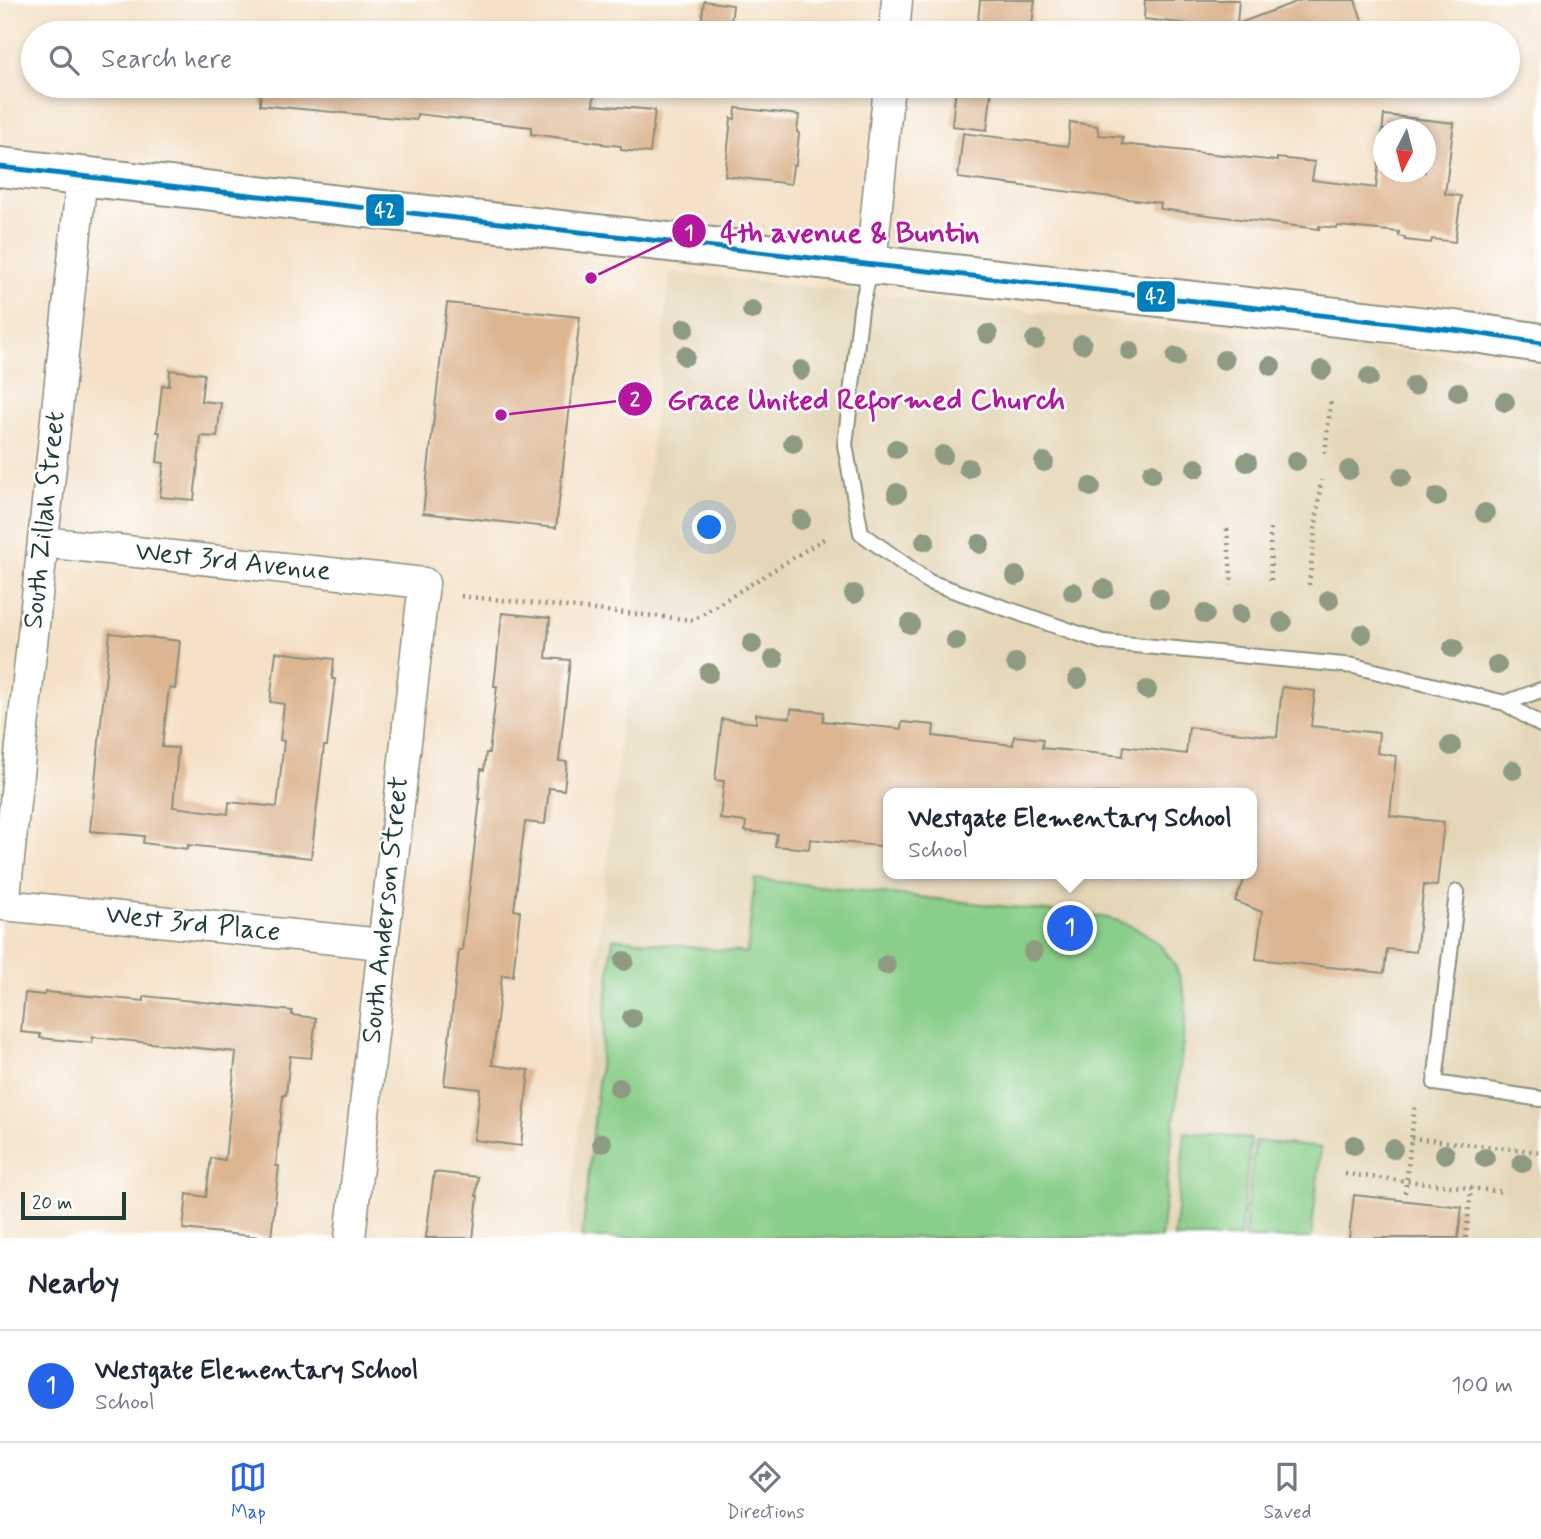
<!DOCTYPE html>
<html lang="en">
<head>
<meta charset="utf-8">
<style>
	body { margin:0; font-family:Mynerve,sans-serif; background:#f6f6f7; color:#1f2937 }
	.compass { position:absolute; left:1373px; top:119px; width:63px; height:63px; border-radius:50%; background:#fff; box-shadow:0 4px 10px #0003; rotate:186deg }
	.scale { position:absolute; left:21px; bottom:18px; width:105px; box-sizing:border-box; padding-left:7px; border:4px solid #1f3d34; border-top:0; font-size:19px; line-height:24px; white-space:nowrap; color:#1f3d34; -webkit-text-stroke:5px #fff; paint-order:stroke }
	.you { position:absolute; left:710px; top:528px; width:24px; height:24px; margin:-18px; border:5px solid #fff; border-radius:50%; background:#1a73e8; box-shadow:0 0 0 10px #1a73e833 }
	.badge { display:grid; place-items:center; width:46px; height:46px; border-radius:50%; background:#2563eb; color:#fff; font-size:23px; font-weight:700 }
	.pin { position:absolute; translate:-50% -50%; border:4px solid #fff; box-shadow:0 2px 7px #0006 }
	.popup { position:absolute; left:883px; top:788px; width:374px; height:91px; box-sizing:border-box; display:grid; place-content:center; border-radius:14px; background:#fff; filter:drop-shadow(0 2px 5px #0005); font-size:23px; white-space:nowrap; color:#747a83 }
	.popup b { font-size:26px; color:#1f2937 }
	.popup::after { content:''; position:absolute; left:50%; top:100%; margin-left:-14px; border:14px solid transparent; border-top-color:#fff }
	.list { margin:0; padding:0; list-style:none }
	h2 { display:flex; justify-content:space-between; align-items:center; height:91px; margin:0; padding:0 28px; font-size:30px }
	h2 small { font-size:23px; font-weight:400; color:#747a83 }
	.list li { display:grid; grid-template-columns:46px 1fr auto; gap:21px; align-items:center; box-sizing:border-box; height:112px; padding:0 28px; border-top:2px solid #e0e1e3 }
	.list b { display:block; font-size:26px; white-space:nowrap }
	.list p { margin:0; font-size:23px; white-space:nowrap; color:#747a83 }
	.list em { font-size:23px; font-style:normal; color:#747a83 }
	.icon { flex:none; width:38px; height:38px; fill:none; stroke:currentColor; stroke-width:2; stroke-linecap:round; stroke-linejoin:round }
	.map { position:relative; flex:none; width:1541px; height:1238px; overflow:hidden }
	.search { position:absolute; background:#fff; box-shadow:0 4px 10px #0003; left:21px; right:21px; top:21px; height:77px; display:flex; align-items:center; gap:18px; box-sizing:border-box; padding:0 24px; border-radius:38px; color:#747a83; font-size:26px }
	.sheet { height:203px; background:#fff }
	nav { display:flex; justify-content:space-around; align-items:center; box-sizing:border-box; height:98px; border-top:2px solid #e0e1e3; background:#fff; font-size:19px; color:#747a83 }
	nav a { display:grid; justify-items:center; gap:4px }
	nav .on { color:#2563eb }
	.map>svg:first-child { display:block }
</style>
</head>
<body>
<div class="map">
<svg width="1541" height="1238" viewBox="0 0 1541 1238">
	<rect width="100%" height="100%" fill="#fff"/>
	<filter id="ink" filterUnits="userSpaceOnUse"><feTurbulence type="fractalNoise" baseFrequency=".0143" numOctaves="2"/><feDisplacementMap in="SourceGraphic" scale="14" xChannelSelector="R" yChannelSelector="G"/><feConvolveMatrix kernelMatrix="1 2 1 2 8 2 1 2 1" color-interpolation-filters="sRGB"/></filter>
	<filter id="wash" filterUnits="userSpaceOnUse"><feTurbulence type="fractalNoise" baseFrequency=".00686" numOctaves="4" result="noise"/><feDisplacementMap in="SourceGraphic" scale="28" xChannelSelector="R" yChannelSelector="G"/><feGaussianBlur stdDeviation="1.57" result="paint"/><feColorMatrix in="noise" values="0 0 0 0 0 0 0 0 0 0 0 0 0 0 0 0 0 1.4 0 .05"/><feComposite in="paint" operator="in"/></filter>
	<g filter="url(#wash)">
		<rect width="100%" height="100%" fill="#f4e1c7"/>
		<path fill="#e4d6b7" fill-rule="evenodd" d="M 670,272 L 1541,367 L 1541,1238 L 567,1238 ZM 888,793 L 1252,793 L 1252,874 L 888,874 Z"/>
		<path fill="#89ce89" stroke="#54865e" stroke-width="2" d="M 755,879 L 1102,917 C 1154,927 1185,960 1186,1014 L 1161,1238 L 582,1238 L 613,938 L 747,953 Z
			M 1185,1132 L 1251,1139 L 1240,1238 L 1174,1238 Z
			M 1255,1141 L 1321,1148 L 1311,1238 L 1244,1238 Z"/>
		<g id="blocks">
			<path fill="#ddb691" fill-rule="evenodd" d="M 980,0 L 1035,0 L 1031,33 L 977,33 Z
				M 1145,0 L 1239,0 L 1237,24 L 1301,0 L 1355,0 L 1364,26 L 1343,33 L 1220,33 L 1219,30 L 1225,28 L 1144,19 Z
				M 704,1 L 733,5 L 730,33 L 700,33 Z
				M 261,86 L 595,86 L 593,105 L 655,110 L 650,153 L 621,150 L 621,146 L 602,144 L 602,143 L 531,134 L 531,127 L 417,114 L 416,120 L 260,105 Z
				M 956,86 L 992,86 L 987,130 L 952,126 Z
				M 736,108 L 799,115 L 797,132 L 799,133 L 796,165 L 793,165 L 791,184 L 725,176 L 731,118 L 735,119 Z
				M 1384,115 L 1454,123 L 1445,194 L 1461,196 L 1455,242 L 1432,239 L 1431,243 L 1405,240 L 1405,237 L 1399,236 L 1399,232 L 1338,226 L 1337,228 L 1319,226 L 1319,229 L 1160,209 L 1161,203 L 958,178 L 963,133 L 1068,146 L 1070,122 L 1097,126 L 1099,135 L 1123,137 L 1122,144 L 1277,161 L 1277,158 L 1315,162 L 1312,180 L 1376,188 ZM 1383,130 L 1425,130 L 1425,172 L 1383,172 Z
				M 447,303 L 580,317 L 556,528 L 423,513 Z
				M 170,370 L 204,374 L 201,401 L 221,403 L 217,437 L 201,436 L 194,500 L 160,497 L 164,463 L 157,462 L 160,432 L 157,432 L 162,385 L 169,386 Z
				M 502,613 L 550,618 L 546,658 L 570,660 L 559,761 L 567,762 L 564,790 L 549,788 L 545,824 L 525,822 L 514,910 L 520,911 L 513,976 L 502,975 L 492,1065 L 529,1070 L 521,1146 L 474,1140 L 480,1089 L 444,1085 L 459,950 L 462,950 L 470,885 L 480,799 L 478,799 L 481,769 L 484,770 L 486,753 L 489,753 L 497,686 L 494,686 Z
				M 110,633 L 180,641 L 175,689 L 169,688 L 162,747 L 178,748 L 173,807 L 228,814 L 229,802 L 277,807 L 284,741 L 280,740 L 284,704 L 270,702 L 276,652 L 334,659 L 332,679 L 335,679 L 327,746 L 324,746 L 311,858 L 188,845 L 188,849 L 143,843 L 144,836 L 90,831 Z
				M 1282,687 L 1315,691 L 1311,726 L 1379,733 L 1377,753 L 1396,756 L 1390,816 L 1444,822 L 1437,886 L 1424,885 L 1416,952 L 1387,949 L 1384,973 L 1256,959 L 1262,912 L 1235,901 L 1247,874 L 1252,874 L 1252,793 L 888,793 L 888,847 L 810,839 L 809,849 L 775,846 L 777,834 L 745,831 L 746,822 L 720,819 L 724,781 L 715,780 L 722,719 L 756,723 L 756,714 L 790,718 L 791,709 L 824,712 L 823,721 L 901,729 L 902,722 L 934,725 L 933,736 L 1013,745 L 1014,736 L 1043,739 L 1042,748 L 1123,756 L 1124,746 L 1186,754 L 1189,727 L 1277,737 Z
				M 45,992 L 144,1001 L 144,996 L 292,1011 L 292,1015 L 316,1018 L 311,1058 L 290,1056 L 286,1095 L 283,1095 L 276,1166 L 279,1166 L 271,1238 L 183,1229 L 187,1194 L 206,1197 L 211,1158 L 225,1160 L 236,1052 L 93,1037 L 92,1043 L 40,1038 L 40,1034 L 21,1032 L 25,993 L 44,995 Z
				M 434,1172 L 478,1177 L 476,1196 L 478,1196 L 473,1238 L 426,1238 Z
				M 1354,1195 L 1462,1207 L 1458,1238 L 1349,1238 Z"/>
		</g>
	</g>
	<g filter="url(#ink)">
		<use href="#blocks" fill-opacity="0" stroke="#8a8f7e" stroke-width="2"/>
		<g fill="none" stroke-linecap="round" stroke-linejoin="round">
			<defs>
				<path id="lane" d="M 871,266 L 861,309 L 845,445 L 861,533 L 929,582 L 1103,642 L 1354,666 L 1505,703 L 1541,725
					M 1505,703 L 1541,690
					M 1457,892 L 1435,1083 L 1541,1099"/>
				<path id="street" d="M 894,33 L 897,0
					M 82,176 L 4,905 L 382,944
					M 871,265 L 889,86
					M 43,542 L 424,583 L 350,1238"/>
				<path id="secondary" d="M 0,167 L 1462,331 L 1541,343"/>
			</defs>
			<use href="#lane" stroke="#8a8f7e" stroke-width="18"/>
			<use href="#street" stroke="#8a8f7e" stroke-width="33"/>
			<use href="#secondary" stroke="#8a8f7e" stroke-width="42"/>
			<path stroke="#8a8f7e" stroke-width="4.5" stroke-dasharray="2 5" stroke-linecap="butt" d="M 1325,453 L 1331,400
				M 1227,529 L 1232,585
				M 1270,529 L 1271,584
				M 1309,585 L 1321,480
				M 461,596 L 693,620 L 827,537
				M 1411,1138 L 1541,1152
				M 1345,1174 L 1505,1192
				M 1405,1193 L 1415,1105
				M 1466,1238 L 1471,1188"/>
			<use href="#lane" stroke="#fff" stroke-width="14"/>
			<use href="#street" stroke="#fff" stroke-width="30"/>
			<use href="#secondary" stroke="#fff" stroke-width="38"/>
			<defs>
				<path id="bus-1" d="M 0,167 L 1462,331 L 1541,343"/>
			</defs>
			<use href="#bus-1" stroke="#fff" stroke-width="10"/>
			<use href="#bus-1" stroke="#007fbe" stroke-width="5"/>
		</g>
		<g fill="#8e9b82">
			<circle cx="752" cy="310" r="10"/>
			<circle cx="685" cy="328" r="10"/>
			<circle cx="988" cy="334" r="10"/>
			<circle cx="1035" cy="340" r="10"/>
			<circle cx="1082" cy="344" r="10"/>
			<circle cx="1130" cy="351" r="10"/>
			<circle cx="685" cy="356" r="10"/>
			<circle cx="1176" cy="357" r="10"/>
			<circle cx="1224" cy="360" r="10"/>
			<circle cx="1271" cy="366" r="10"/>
			<circle cx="801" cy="370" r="10"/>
			<circle cx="1322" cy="370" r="10"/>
			<circle cx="1369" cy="377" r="10"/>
			<circle cx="1414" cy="386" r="10"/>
			<circle cx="1458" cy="392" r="10"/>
			<circle cx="1505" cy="402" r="10"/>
			<circle cx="793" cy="443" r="10"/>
			<circle cx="896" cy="449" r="10"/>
			<circle cx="943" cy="455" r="10"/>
			<circle cx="1296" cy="461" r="10"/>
			<circle cx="1044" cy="462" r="10"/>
			<circle cx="1247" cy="462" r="10"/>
			<circle cx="968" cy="468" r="10"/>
			<circle cx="1196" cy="468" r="10"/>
			<circle cx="1349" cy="470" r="10"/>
			<circle cx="1152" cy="473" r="10"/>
			<circle cx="1402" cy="477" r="10"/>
			<circle cx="1091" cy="487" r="10"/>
			<circle cx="897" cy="493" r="10"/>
			<circle cx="1437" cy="497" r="10"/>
			<circle cx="1485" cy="513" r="10"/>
			<circle cx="801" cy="520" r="10"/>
			<circle cx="925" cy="541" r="10"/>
			<circle cx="980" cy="544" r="10"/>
			<circle cx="1016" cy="576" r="10"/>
			<circle cx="1104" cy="589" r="10"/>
			<circle cx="1073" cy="592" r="10"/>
			<circle cx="854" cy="594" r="10"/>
			<circle cx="1159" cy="598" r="10"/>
			<circle cx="1329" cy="600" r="10"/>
			<circle cx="1205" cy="614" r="10"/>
			<circle cx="1240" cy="614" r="10"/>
			<circle cx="1282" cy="622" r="10"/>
			<circle cx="910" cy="624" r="10"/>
			<circle cx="1362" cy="634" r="10"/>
			<circle cx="956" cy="641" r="10"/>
			<circle cx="752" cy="644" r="10"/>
			<circle cx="1453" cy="648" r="10"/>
			<circle cx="774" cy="659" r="10"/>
			<circle cx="1016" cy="663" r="10"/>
			<circle cx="1497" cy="665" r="10"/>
			<circle cx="709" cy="673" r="10"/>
			<circle cx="1078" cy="679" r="10"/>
			<circle cx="1147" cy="690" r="10"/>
			<circle cx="1451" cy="746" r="10"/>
			<circle cx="1513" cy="770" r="10"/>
			<circle cx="1033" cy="952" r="10"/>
			<circle cx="624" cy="961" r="10"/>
			<circle cx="886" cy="965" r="10"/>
			<circle cx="632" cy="1018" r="10"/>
			<circle cx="619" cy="1088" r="10"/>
			<circle cx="602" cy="1143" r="10"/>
			<circle cx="1354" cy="1145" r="10"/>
			<circle cx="1393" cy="1149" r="10"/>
			<circle cx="1445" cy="1154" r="10"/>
			<circle cx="1485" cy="1158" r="10"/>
			<circle cx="1522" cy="1163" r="10"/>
		</g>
	</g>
	<g text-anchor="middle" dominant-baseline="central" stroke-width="5" stroke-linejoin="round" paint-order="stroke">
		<g font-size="28" fill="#1f3d34" stroke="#fff">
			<text transform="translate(45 520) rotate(-84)">South Zillah Street</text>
			<text transform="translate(233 562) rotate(6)">West 3rd Avenue</text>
			<text transform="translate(386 910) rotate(-84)">South Anderson Street</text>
			<text transform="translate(193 924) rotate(6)">West 3rd Place</text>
		</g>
	</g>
	<path fill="none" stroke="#b5179e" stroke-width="2.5" d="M591 278L689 231M501 415L635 399"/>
	<g fill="#b5179e" stroke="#fff" stroke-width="2.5">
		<circle cx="591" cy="278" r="7"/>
		<circle cx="501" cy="415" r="7"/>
		<circle cx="689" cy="231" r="18"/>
		<circle cx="635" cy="399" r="18"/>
	</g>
	<g font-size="21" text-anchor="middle" font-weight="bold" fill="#fff">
		<text x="689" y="239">1</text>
		<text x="635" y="406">2</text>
	</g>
	<g font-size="30" text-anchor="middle" font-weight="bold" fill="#b5179e" stroke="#fff" stroke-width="5" stroke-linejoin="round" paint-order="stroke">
		<text x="850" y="242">4th avenue &amp; Buntin</text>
		<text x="866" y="409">Grace United Reformed Church</text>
	</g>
	<g stroke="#fff" stroke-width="2.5">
		<rect x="365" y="193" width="40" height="34" rx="7" fill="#007fbe"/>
		<rect x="1136" y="280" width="40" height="33" rx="7" fill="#007fbe"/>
	</g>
	<g font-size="19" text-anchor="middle" font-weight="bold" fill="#fff">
		<text x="385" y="217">42</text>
		<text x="1156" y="303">42</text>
	</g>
</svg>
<svg class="compass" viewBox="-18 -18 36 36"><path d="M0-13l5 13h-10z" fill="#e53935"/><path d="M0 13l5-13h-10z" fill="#747a83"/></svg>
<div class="scale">20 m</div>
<div class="you"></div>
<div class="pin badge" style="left:1070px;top:928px">1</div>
<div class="popup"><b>Westgate Elementary School</b>School</div>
<div class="search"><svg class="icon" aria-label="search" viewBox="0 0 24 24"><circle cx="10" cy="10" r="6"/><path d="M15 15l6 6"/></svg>Search here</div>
</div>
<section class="sheet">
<h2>Nearby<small></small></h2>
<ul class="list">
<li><span class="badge">1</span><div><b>Westgate Elementary School</b><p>School</p></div><em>100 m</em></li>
</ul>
</section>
<nav>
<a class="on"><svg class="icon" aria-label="map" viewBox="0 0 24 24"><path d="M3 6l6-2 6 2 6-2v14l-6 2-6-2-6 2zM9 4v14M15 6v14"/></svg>Map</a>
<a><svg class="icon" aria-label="directions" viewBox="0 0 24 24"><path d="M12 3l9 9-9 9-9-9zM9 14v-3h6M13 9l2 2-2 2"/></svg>Directions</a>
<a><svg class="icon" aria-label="saved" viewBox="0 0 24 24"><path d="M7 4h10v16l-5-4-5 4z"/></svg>Saved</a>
</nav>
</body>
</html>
